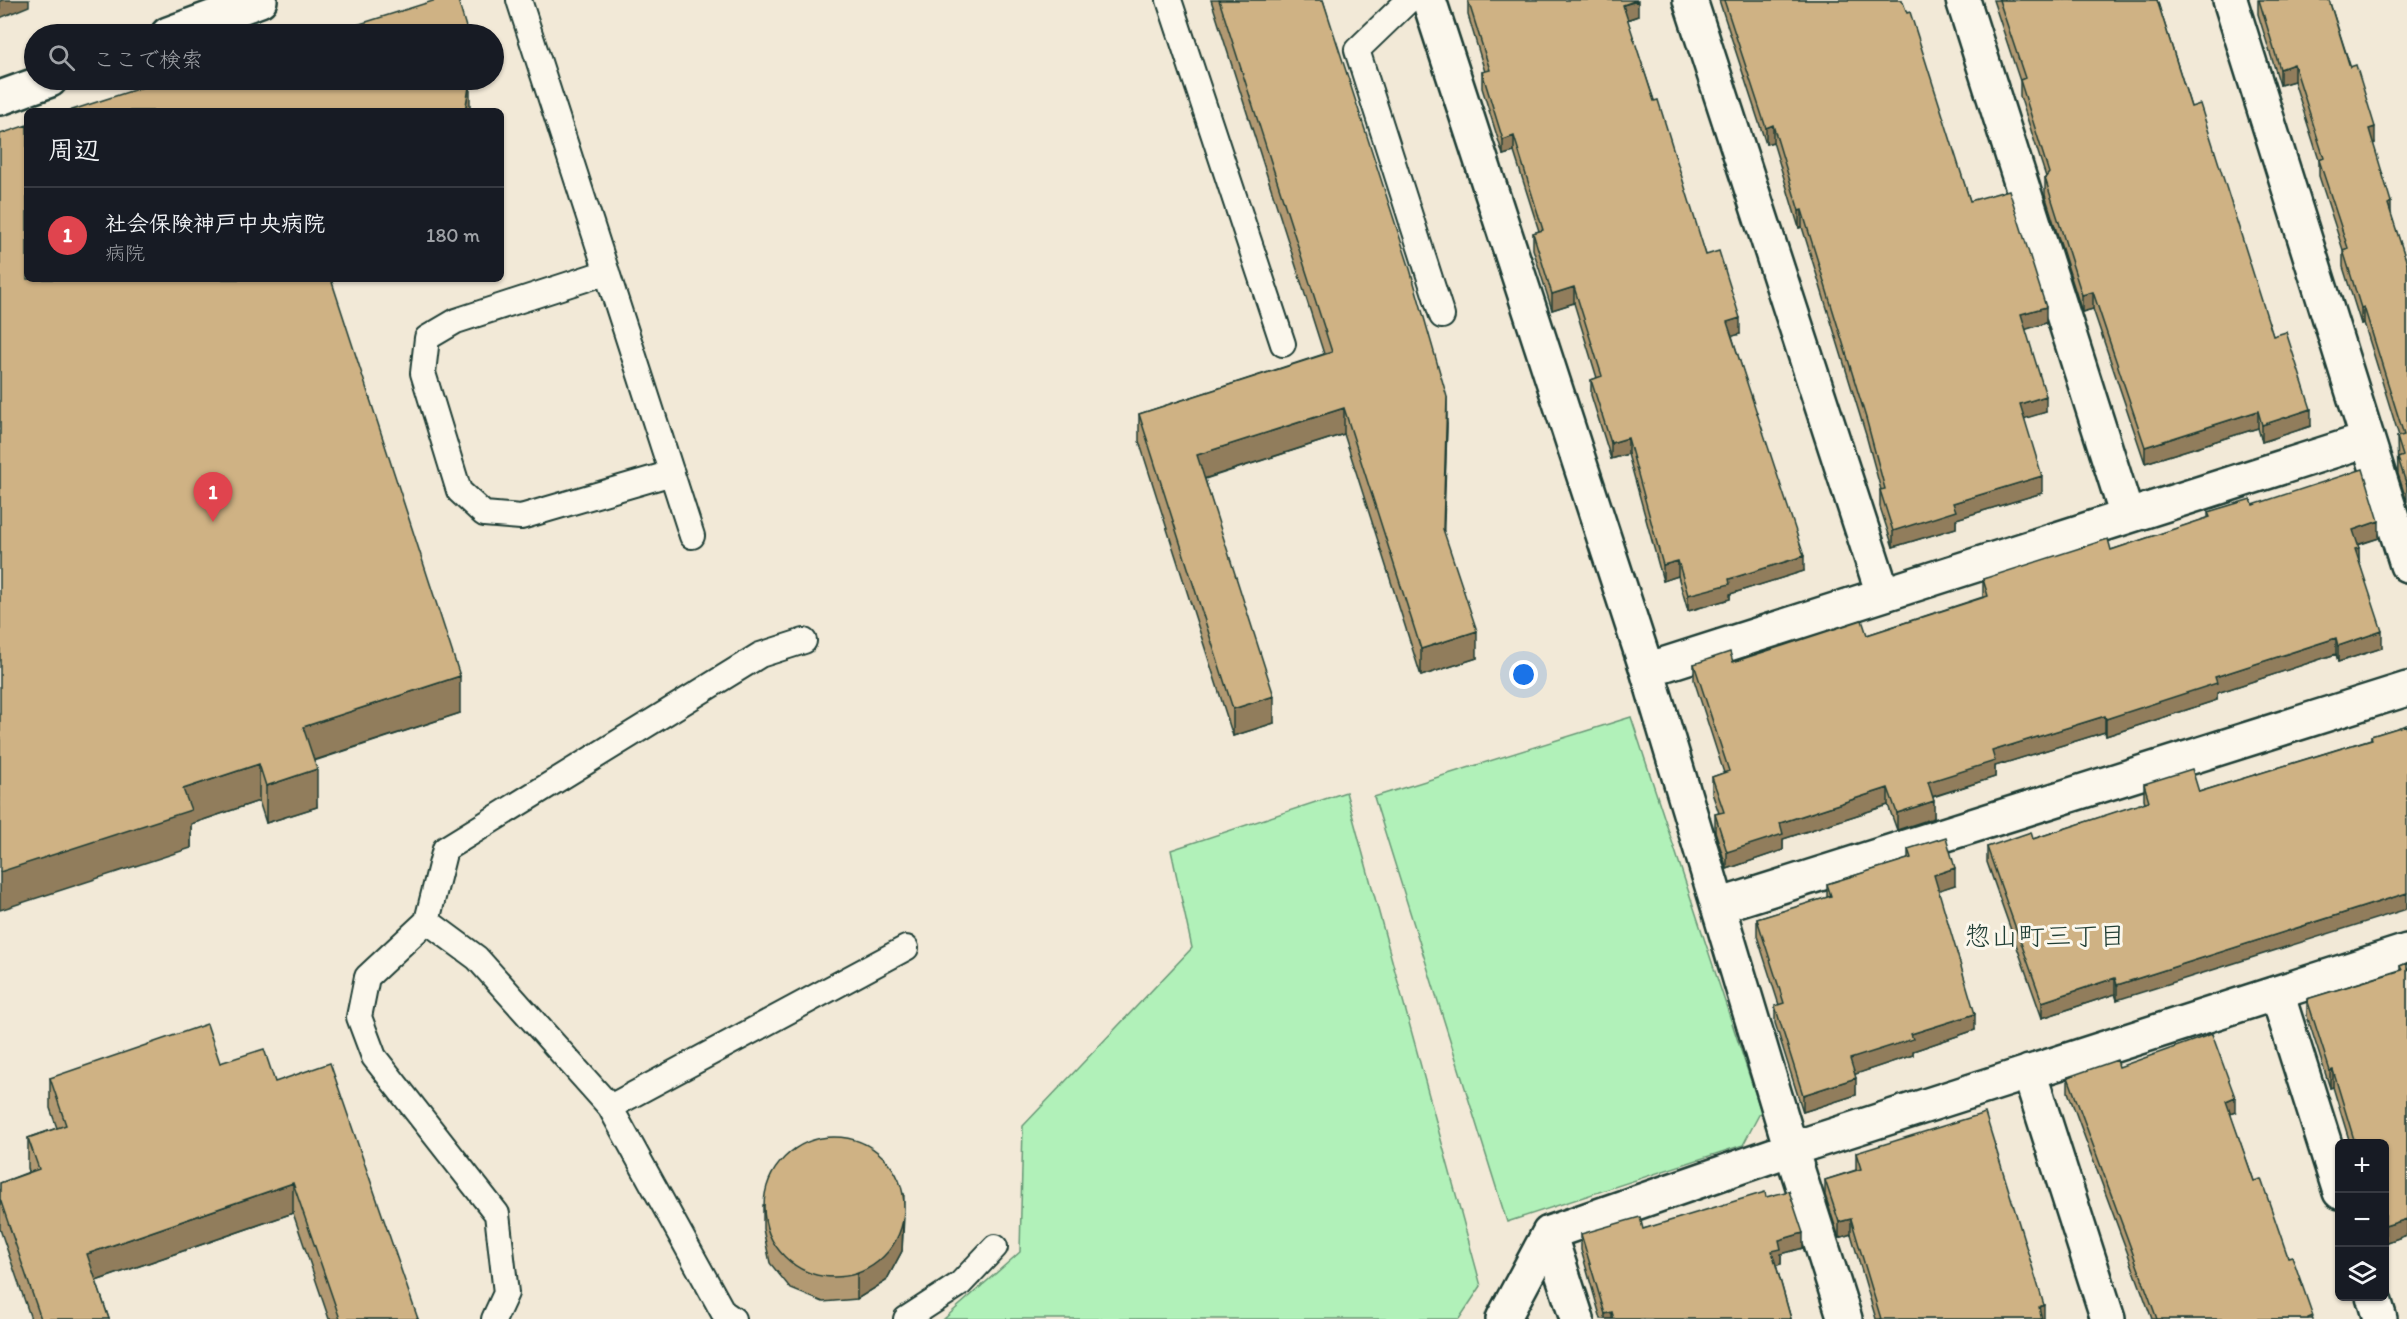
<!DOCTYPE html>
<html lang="ja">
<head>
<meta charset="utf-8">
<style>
	body { margin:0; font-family:Itim,"Klee One",sans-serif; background:#242831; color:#f1f3f6 }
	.controls { position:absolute; right:18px; bottom:18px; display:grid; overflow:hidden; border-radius:9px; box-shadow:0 2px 4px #0004 }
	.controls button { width:54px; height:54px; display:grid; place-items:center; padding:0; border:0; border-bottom:2px solid #363941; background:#171b24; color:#f1f3f6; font:30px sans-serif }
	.you { position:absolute; left:1524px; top:675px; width:21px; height:21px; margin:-15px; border:4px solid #fff; border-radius:50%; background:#1a73e8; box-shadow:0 0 0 9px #1a73e833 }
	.badge { display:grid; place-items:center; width:39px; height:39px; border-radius:50%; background:#d1495b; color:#fff; font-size:20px; font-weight:700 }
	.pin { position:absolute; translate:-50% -50px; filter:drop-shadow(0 2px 3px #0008) }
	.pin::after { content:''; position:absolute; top:32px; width:21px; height:18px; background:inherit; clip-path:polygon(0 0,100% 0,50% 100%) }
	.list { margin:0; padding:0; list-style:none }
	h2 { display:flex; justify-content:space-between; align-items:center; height:78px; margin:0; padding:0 24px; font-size:26px }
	h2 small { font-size:20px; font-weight:400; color:#9ea1a6 }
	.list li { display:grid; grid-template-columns:39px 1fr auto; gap:18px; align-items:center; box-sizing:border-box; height:96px; padding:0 24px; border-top:2px solid #363941 }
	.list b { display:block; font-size:22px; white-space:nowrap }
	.list p { margin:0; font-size:20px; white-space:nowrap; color:#9ea1a6 }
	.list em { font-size:20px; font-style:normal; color:#9ea1a6 }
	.icon { flex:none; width:33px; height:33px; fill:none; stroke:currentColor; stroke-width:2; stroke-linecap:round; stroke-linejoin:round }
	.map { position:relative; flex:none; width:2407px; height:1319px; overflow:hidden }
	.search { position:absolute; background:#171b24; box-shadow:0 2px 4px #0004; left:24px; top:24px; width:480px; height:66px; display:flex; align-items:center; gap:15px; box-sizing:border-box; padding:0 21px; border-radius:33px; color:#9ea1a6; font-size:22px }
	.panel { position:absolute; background:#171b24; box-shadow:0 2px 4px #0004; left:24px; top:108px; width:480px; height:174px; border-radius:9px }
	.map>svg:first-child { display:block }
</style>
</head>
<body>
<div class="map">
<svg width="2407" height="1319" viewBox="0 0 2407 1319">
	<rect width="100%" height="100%" fill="#f2e9d7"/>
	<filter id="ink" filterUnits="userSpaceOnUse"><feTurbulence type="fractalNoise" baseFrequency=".0167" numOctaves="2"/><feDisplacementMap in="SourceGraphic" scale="12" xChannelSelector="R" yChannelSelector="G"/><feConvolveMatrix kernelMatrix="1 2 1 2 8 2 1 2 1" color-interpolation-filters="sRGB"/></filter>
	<g filter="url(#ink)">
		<path fill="#b1f1b9" stroke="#689776" stroke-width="1.5" d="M 1631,717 L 1761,1111 L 1743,1145 L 1507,1222 L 1374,797 Z
			M 1346,792 L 1481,1286 L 1459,1319 L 944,1319 L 1020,1252 L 1023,1126 L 1192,948 L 1171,850 Z"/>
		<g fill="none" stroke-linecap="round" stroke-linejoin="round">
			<defs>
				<path id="lane" d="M 519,0 L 692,536
					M 1169,0 L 1283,344
					M 1409,0 L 1357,50 L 1442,316
					M 607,272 L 456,321 L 427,338 L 423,373 L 459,491 L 484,514 L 521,517 L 672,473
					M 427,921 L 445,849 L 760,655 L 804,641
					M 610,1107 L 906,948
					M 494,1319 L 506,1293 L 497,1214 L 374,1057 L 359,1017 L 367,977 L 427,921 L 477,958 L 610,1107 L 723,1312 L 733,1319
					M 906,1319 L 960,1284 L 995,1247"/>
				<path id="street" d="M 1429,0 L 1647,670 L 1791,1149 L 1845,1319
					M 1690,0 L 1883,594
					M 1963,0 L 2127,516
					M 2230,0 L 2407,565
					M 1647,670 L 2367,440
					M 1718,906 L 2407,689
					M 2277,993 L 2340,1192
					M 2029,1072 L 2108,1319
					M 1549,1233 L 1577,1319
					M 2373,1296 L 2380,1319
					M 1503,1319 L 1549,1233 L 1791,1149 L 2407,951"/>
				<path id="secondary" d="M 168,34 L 260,0
					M 0,98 L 50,80"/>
			</defs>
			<use href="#lane" stroke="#1f3d34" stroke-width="28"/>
			<use href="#street" stroke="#1f3d34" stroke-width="38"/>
			<use href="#secondary" stroke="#1f3d34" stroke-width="38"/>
			<use href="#lane" stroke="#fbf7ec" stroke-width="24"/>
			<use href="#street" stroke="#fbf7ec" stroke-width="33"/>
			<use href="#secondary" stroke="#fbf7ec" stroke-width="33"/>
		</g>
		<path fill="#b29972" stroke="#1f3d34" stroke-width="1.5" d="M 1211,0 L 1323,0 L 1447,424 L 1443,531 L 1477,658 L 1421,676 L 1344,434 L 1205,479 L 1274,723 L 1233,736 L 1139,441 L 1139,414 L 1324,354 Z
			M 1468,0 L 1638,16 L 1627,20 L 1706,255 L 1740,334 L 1732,336 L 1804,571 L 1730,594 L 1730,599 L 1688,611 L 1678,576 L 1663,581 L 1628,454 L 1611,459 L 1591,395 L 1591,380 L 1597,378 L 1574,303 L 1552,310 L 1533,249 L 1533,233 L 1539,231 L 1514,152 L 1503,155 L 1482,88 L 1482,72 L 1485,72 L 1468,15 Z
			M 1719,0 L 1902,0 L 1970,201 L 2046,323 L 2025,329 L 2046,412 L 2024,418 L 2042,493 L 1956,519 L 1956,528 L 1893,547 L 1880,507 L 1880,490 L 1881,490 L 1866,435 L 1802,227 L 1799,228 L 1773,142 L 1766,144 Z
			M 1993,0 L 2157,0 L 2191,107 L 2273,336 L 2311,426 L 2262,442 L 2258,428 L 2145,463 L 2093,309 L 2082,312 L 2045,195 L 2045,178 L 2046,177 L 2020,96 L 2020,81 Z
			M 2258,0 L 2329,0 L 2375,143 L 2373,144 L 2391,215 L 2407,263 L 2407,502 L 2398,474 L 2397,437 L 2399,436 L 2364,323 L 2361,324 L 2343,267 L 2343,250 L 2319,176 L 2319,160 L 2294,81 L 2280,85 L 2258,14 Z
			M 27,125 L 460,713 L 314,761 L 317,807 L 266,823 L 259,801 L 191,824 L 191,848 Z
			M 2253,505 L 2379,538 L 2358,545 L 2359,561 L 2382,648 L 2338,662 L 2336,654 L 2217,693 L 2217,700 L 2106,736 L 2105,732 L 1995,766 L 1995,777 L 1933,797 L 1934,818 L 1897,830 L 1888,805 L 1783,839 L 1783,850 L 1727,869 L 1715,831 L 1715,814 L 1719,813 L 1712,793 L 1712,777 L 1724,773 L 1694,680 L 1694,664 L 1733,662 L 1867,635 L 1983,597 L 1983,579 L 2111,550 L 2208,518 L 2208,512 Z
			M 2407,725 L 2117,1000 L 2115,994 L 2042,1018 L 1987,862 L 1987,847 L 2033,839 L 2145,803 L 2144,799 L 2144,784 L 2199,792 L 2371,739 L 2371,736 Z
			M 1908,849 L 1955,885 L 1938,890 L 1975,1030 L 1913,1051 L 1913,1055 L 1855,1074 L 1856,1095 L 1803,1112 L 1775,1023 L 1775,1006 L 1779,1005 L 1757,936 L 1757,919 L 1827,898 L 1827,884 L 1908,859 Z
			M 2407,963 L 2407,1235 L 2385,1243 L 2385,1143 L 2350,1143 L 2333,1087 L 2330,1088 L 2307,1016 L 2307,999 L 2400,970 L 2400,966 Z
			M 220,1063 L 275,1082 L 418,1319 L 329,1319 L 293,1213 L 96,1281 L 109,1319 L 31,1319 L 0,1229 L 0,1183 L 29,1172 L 28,1168 L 28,1138 L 57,1128 L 50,1108 L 50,1078 Z
			M 2119,1067 L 2235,1112 L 2230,1114 L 2254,1181 L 2288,1257 L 2313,1319 L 2152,1319 L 2068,1092 L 2068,1077 Z
			M 1856,1153 L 2044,1319 L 1876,1319 L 1851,1234 L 1839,1238 L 1825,1195 L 1825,1180 L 1856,1170 Z
			M 1766,1197 L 1803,1248 L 1781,1254 L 1781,1264 L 1776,1265 L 1791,1319 L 1601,1319 L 1581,1250 L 1581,1234 L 1643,1229 Z
			M 763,1205 L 904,1217 L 902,1251 L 886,1281 L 857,1299 L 823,1302 L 791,1289 L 770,1263 L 763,1229 Z"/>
		<path fill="#917d5c" stroke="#1f3d34" stroke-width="1.5" d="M 2,0 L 29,0 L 29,6 L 0,18 L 0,1 Z
			M 1638,1 L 1638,16 L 1623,21 L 1623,5 Z
			M 2294,64 L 2294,81 L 2280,85 L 2280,69 Z
			M 470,81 L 470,111 L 465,111 Z
			M 1773,125 L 1773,142 L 1766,144 L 1766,128 Z
			M 2375,127 L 2375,143 L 2369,145 L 2369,129 Z
			M 1514,136 L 1514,152 L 1503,155 L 1503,140 Z
			M 2391,202 L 2391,219 L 2388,204 Z
			M 1802,210 L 1802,227 L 1799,228 L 1799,211 Z
			M 1574,287 L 1574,303 L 1552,310 L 1552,294 Z
			M 2093,292 L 2093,309 L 2082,312 L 2082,295 Z
			M 2046,307 L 2046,323 L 2021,331 L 2021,314 Z
			M 2364,307 L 2364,323 L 2361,324 L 2361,308 Z
			M 1740,318 L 1740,334 L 1727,338 L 1727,322 Z
			M 2046,396 L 2046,412 L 2020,420 L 2020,404 Z
			M 1447,397 L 1447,424 L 1443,556 L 1443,529 Z
			M 1344,408 L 1344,434 L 1197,481 L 1197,455 Z
			M 2311,409 L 2311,426 L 2262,442 L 2262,425 Z
			M 2258,411 L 2258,428 L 2145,463 L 2145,447 Z
			M 1628,438 L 1628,454 L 1611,459 L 1611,443 Z
			M 2042,476 L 2042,493 L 1956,519 L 1956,528 L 1893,547 L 1893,531 L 1953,503 Z
			M 2379,521 L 2379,538 L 2353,546 L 2353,530 Z
			M 2359,548 L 2359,564 L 2355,549 Z
			M 1804,556 L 1804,571 L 1730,594 L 1730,599 L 1688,611 L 1688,595 L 1729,579 Z
			M 1678,561 L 1678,576 L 1663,581 L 1663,565 Z
			M 1477,631 L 1477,658 L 1421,676 L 1421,649 Z
			M 2382,631 L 2382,648 L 2338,662 L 2338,646 Z
			M 2336,638 L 2336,654 L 2217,693 L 2217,700 L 2106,736 L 2106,719 L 2215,677 Z
			M 460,676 L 460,713 L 303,764 L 303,727 Z
			M 1274,696 L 1274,723 L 1233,736 L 1233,709 Z
			M 2105,716 L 2105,732 L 1995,766 L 1995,777 L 1928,798 L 1928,782 L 1992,751 Z
			M 259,764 L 259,801 L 191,824 L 191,848 L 0,910 L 0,872 L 183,789 Z
			M 317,769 L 317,807 L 266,823 L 266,786 Z
			M 1888,788 L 1888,805 L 1783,839 L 1783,850 L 1727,869 L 1727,852 L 1780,823 Z
			M 1934,801 L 1934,818 L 1897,830 L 1897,813 Z
			M 1955,868 L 1955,885 L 1934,892 L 1934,875 Z
			M 2407,893 L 2407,909 L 2117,1000 L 2117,985 Z
			M 2115,978 L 2115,994 L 2042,1018 L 2042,1002 Z
			M 1975,1014 L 1975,1030 L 1913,1051 L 1913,1055 L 1850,1076 L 1850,1059 L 1911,1034 Z
			M 2333,1070 L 2333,1087 L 2330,1088 L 2330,1071 Z
			M 1856,1078 L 1856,1095 L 1803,1112 L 1803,1095 Z
			M 2235,1097 L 2235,1112 L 2226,1116 L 2226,1101 Z
			M 293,1183 L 293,1213 L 87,1284 L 87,1254 Z
			M 904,1193 L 902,1251 L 886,1281 L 857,1299 L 857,1275 Z
			M 1851,1219 L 1851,1234 L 1839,1238 L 1839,1222 Z
			M 2407,1219 L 2407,1235 L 2385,1243 L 2385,1226 Z
			M 1803,1233 L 1803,1248 L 1781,1254 L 1781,1264 L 1772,1267 L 1772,1251 L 1779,1240 Z
			M 2044,1305 L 2044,1319 L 2039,1319 L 2039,1307 Z
			M 1612,1312 L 1612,1319 L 1605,1319 L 1605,1314 Z"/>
		<path fill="#cfb284" stroke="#1f3d34" stroke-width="1.5" d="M 436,0 L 458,0 L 468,34 L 328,34 Z
			M 1219,0 L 1323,0 L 1410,269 L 1447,397 L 1443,529 L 1477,631 L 1421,649 L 1344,408 L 1197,455 L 1274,696 L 1233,709 L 1139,414 L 1332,352 Z
			M 1468,0 L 1637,0 L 1623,5 L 1654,101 L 1658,100 L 1706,255 L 1719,251 L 1740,318 L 1727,322 L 1804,556 L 1729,579 L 1730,584 L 1688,595 L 1678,561 L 1663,565 L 1628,438 L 1611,443 L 1591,380 L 1602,376 L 1574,287 L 1552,294 L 1533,233 L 1543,230 L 1514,136 L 1503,140 L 1482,72 L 1490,70 Z
			M 1724,0 L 1902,0 L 1907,13 L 1910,12 L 1970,201 L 2009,190 L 2046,307 L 2021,314 L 2046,396 L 2020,404 L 2042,476 L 1953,503 L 1956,511 L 1893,531 L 1880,490 L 1885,489 L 1866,418 L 1802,210 L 1799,211 L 1773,125 L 1766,128 Z
			M 1999,0 L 2157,0 L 2191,107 L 2200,104 L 2273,336 L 2286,332 L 2311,409 L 2262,425 L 2258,411 L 2145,447 L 2093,292 L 2082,295 L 2045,178 L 2049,173 L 2020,80 L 2025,78 Z
			M 2259,0 L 2329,0 L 2350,67 L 2356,65 L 2375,127 L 2369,129 L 2391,202 L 2388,204 L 2407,263 L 2407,486 L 2398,458 L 2403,456 L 2397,437 L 2404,435 L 2364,307 L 2361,308 L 2343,250 L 2348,248 L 2319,160 L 2324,158 L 2294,64 L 2280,69 Z
			M 165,80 L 470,80 L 470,81 L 465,111 L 69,111 Z
			M 27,125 L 27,279 L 331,279 L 460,676 L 303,727 L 317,769 L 266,786 L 259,764 L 183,789 L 191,810 L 0,872 L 0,134 Z
			M 2363,469 L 2379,521 L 2353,530 L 2359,548 L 2355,549 L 2382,631 L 2338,646 L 2336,638 L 2215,677 L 2217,683 L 2106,719 L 2105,716 L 1992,751 L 1995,761 L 1928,782 L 1934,801 L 1897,813 L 1888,788 L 1780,823 L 1783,834 L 1727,852 L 1715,814 L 1724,812 L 1712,777 L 1729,771 L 1694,664 L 1730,652 L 1733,662 L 1862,620 L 1867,635 L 1988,596 L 1983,579 L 2108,539 L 2111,550 L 2210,517 L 2208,512 L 2251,499 L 2253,505 Z
			M 2407,725 L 2407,893 L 2117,985 L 2115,978 L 2042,1002 L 1987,847 L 2031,832 L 2033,839 L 2149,801 L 2144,784 L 2192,769 L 2199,792 L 2372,739 L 2371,736 Z
			M 1946,837 L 1955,868 L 1934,875 L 1975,1014 L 1911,1034 L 1913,1039 L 1850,1059 L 1856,1078 L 1803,1095 L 1775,1006 L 1784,1003 L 1757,919 L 1831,896 L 1827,884 L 1911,858 L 1908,849 Z
			M 2407,963 L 2407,1219 L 2385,1226 L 2385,1143 L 2355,1143 L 2333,1070 L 2330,1071 L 2307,999 L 2402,970 L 2400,966 Z
			M 207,1024 L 220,1063 L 264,1049 L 275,1082 L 330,1063 L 418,1319 L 340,1319 L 293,1183 L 87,1254 L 109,1319 L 41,1319 L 0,1199 L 0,1183 L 39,1169 L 28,1138 L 66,1125 L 50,1078 Z
			M 2212,1034 L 2235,1097 L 2226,1101 L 2254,1181 L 2261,1179 L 2288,1257 L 2292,1256 L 2313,1316 L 2308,1318 L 2308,1319 L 2157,1319 L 2068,1077 L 2117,1060 L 2119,1067 Z
			M 1985,1113 L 2044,1305 L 2039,1307 L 2042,1319 L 1881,1319 L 1851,1219 L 1839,1222 L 1825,1180 L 1861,1169 L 1856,1153 Z
			M764 1207a70 70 0 1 1 140 0a70 70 0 1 1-140 0Z
			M 1789,1191 L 1803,1233 L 1779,1240 L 1781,1249 L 1772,1251 L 1791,1319 L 1614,1319 L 1612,1312 L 1605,1314 L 1581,1234 L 1640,1217 L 1643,1229 L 1765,1192 L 1766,1197 Z"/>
	</g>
	<g text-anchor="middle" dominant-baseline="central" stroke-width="6" stroke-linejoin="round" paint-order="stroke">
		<g font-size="27" fill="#1f3d34" stroke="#fbf7ec">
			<text x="2045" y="935">惣山町三丁目</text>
		</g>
	</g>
</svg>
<div class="controls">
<button>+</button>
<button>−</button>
<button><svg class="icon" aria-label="layers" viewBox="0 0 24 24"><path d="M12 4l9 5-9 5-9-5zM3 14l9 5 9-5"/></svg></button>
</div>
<div class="you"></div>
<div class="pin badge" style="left:213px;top:522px;background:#e0444e">1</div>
<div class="search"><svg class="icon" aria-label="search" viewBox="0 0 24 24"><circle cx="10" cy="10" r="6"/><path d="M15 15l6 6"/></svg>ここで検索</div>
<section class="panel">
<h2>周辺<small></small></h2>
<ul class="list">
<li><span class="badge" style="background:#e0444e">1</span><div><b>社会保険神戸中央病院</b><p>病院</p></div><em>180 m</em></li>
</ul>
</section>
</div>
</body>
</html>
